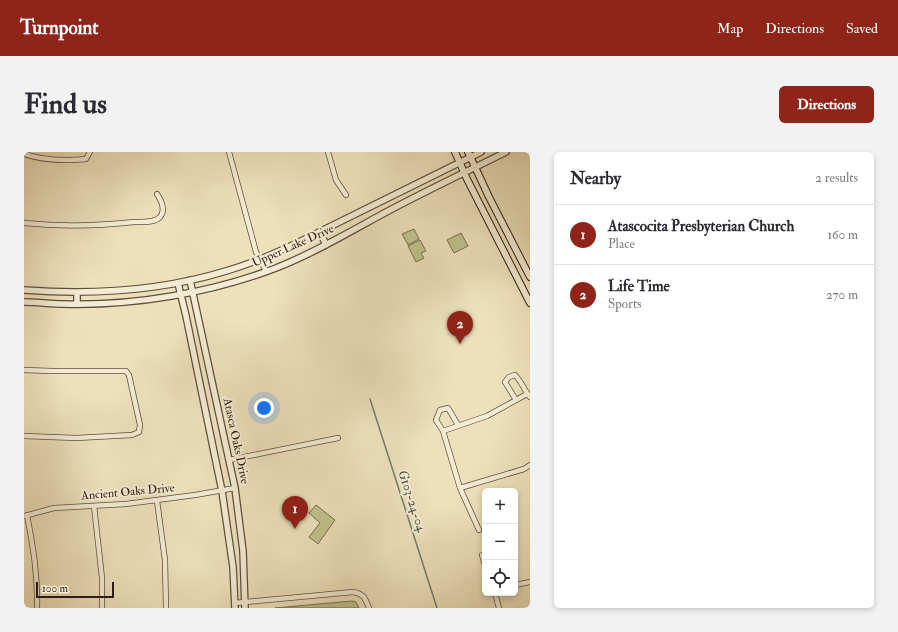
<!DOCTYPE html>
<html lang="en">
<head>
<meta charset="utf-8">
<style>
	body { margin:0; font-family:"IM FELL Double Pica",serif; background:#f2f2f3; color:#2b2b33 }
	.controls { position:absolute; right:12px; bottom:12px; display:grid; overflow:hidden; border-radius:6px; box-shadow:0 2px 6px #0003 }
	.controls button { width:36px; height:36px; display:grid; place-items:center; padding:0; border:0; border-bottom:1px solid #e1e1e2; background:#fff; color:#2b2b33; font:20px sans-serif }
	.scale { position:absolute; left:12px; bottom:10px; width:78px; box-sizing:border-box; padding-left:4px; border:2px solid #2f1d13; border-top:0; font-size:11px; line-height:14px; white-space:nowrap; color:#2f1d13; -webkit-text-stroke:3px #f3ecd3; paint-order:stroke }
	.you { position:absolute; left:240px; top:256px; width:14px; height:14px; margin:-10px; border:3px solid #fff; border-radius:50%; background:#1a73e8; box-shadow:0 0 0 6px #1a73e833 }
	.badge { display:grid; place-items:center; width:26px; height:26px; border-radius:50%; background:#8f2418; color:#fff; font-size:13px; font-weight:700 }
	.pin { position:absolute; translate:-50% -33px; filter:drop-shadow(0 1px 2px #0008) }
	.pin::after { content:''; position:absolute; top:21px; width:14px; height:12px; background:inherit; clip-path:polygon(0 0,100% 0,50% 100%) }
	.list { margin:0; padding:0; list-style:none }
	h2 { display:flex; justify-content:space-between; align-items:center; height:52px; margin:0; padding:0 16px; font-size:17px }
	h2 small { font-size:13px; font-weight:400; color:#7c7c81 }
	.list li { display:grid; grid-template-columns:26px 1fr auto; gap:12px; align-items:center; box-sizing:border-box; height:60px; padding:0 16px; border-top:1px solid #e1e1e2 }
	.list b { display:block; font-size:15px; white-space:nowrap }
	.list p { margin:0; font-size:13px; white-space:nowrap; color:#7c7c81 }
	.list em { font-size:13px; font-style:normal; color:#7c7c81 }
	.icon { flex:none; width:22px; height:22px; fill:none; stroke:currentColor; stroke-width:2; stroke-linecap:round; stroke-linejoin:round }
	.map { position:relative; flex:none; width:506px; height:456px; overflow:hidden; border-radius:6px }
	header { display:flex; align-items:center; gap:24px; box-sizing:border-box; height:56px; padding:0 20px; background:#8f2418; color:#fff }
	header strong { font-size:19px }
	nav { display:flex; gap:22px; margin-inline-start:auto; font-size:14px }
	.intro { display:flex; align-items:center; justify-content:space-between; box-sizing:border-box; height:96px; padding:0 24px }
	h1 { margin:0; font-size:28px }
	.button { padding:10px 18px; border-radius:6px; background:#8f2418; color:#fff; font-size:14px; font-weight:700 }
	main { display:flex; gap:24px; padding:0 24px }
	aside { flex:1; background:#fff; border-radius:6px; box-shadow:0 2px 6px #0003 }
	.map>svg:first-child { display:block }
</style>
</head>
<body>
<header>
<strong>Turnpoint</strong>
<nav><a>Map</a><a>Directions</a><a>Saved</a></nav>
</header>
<div class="intro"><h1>Find us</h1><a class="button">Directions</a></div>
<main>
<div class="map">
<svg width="506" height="456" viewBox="0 0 506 456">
	<rect width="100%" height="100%" fill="#ede1bc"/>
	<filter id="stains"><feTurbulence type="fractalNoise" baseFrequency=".005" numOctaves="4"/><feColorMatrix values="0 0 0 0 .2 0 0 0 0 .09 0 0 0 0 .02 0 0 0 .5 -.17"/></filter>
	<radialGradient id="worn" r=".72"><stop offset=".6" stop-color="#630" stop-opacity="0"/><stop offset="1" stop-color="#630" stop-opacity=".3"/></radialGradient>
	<path fill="#bfc18c" stroke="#776f50" d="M 390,77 L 395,87 L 384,93 L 378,82 Z
		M 437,81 L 444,94 L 430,101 L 423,88 Z
		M 396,88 L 402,99 L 397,101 L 400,106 L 392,110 L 384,94 Z
		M 292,353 L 311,368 L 294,392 L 285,385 L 296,371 L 285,361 Z
		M 328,449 L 332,450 L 335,456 L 251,456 Z"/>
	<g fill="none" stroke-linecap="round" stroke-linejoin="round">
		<path stroke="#6f7e71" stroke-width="1.5" d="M 346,247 L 413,456"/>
		<defs>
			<path id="minor" d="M 205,0 L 232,100 L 242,119
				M 304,0 L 312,28 L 322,43
				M 0,2 C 19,8 42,9 62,7 L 66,0
				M 0,71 C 37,75 73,74 110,70 C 118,70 131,71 136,65 C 142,58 137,48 133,42
				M 0,218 L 28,219 L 102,219 L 105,223 L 116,273 L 115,280 L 108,283 L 52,286 L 0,284
				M 492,248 L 481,230 L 485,225 L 491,223 C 498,230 500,238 506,245
				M 434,273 L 424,256 L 416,258 L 412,268 L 419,279 L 436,336 L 455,378
				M 419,279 L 463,264 L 503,242
				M 205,308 L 314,286
				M 436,336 L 500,317 L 506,313
				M 133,349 L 141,408 L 142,456
				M 70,354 L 78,426 L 78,456
				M 3,363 C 9,394 14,424 13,456
				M 0,364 L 30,356 L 102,352 L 171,343 L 211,336
				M 458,403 L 461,413
				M 491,433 L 506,430
				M 471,441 L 475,456
				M 211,451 L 329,440 C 340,442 341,446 345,456"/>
			<path id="tertiary" d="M 296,80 L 302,93
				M 166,128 L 211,336 L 219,399 L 221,456
				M 154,131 L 162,164 L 198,339 L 209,415 L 211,456
				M 0,138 C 67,143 137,139 202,119 C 227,112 252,101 275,90 L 457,0
				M 0,150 C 13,150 26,152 39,152 C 110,154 186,141 252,116 C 293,100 330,77 368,57 C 406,37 444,19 482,0
				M 53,152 L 53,140"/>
			<path id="secondary" d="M 431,0 L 443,27 L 506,151
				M 444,0 L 465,45 L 506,125"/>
		</defs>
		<use href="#minor" stroke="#5e4e3d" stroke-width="6"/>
		<use href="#tertiary" stroke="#5e4e3d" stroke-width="8"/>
		<use href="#secondary" stroke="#2f1d13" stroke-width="8"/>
		<use href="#minor" stroke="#f3ecd3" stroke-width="4.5"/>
		<use href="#tertiary" stroke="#f3ecd3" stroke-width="5.5"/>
		<use href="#secondary" stroke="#f3ecd3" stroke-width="6"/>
	</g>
	<g text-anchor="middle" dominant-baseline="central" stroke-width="4" stroke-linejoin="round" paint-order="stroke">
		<g font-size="12" fill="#2f1d13" stroke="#f3ecd3">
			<text transform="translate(269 94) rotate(-24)">Upper Lake Drive</text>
			<text transform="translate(212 289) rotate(78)">Atasca Oaks Drive</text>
			<text transform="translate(104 340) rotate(-5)">Ancient Oaks Drive</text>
		</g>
		<g font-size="13" font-style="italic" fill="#4f4d42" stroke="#f3ecd3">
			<text transform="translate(388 349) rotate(72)">G103-24-04</text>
		</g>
	</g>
	<rect width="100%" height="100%" filter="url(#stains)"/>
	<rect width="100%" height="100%" fill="url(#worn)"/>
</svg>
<div class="controls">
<button>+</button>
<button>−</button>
<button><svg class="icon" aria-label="locate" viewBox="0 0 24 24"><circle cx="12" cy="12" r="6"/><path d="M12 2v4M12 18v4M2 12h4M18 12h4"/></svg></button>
</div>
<div class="scale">100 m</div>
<div class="you"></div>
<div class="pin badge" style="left:271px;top:377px">1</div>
<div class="pin badge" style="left:436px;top:192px">2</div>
</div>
<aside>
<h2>Nearby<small>2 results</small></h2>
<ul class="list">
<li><span class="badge">1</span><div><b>Atascocita Presbyterian Church</b><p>Place</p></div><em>160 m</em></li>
<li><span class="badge">2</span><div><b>Life Time</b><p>Sports</p></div><em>270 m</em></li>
</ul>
</aside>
</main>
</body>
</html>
